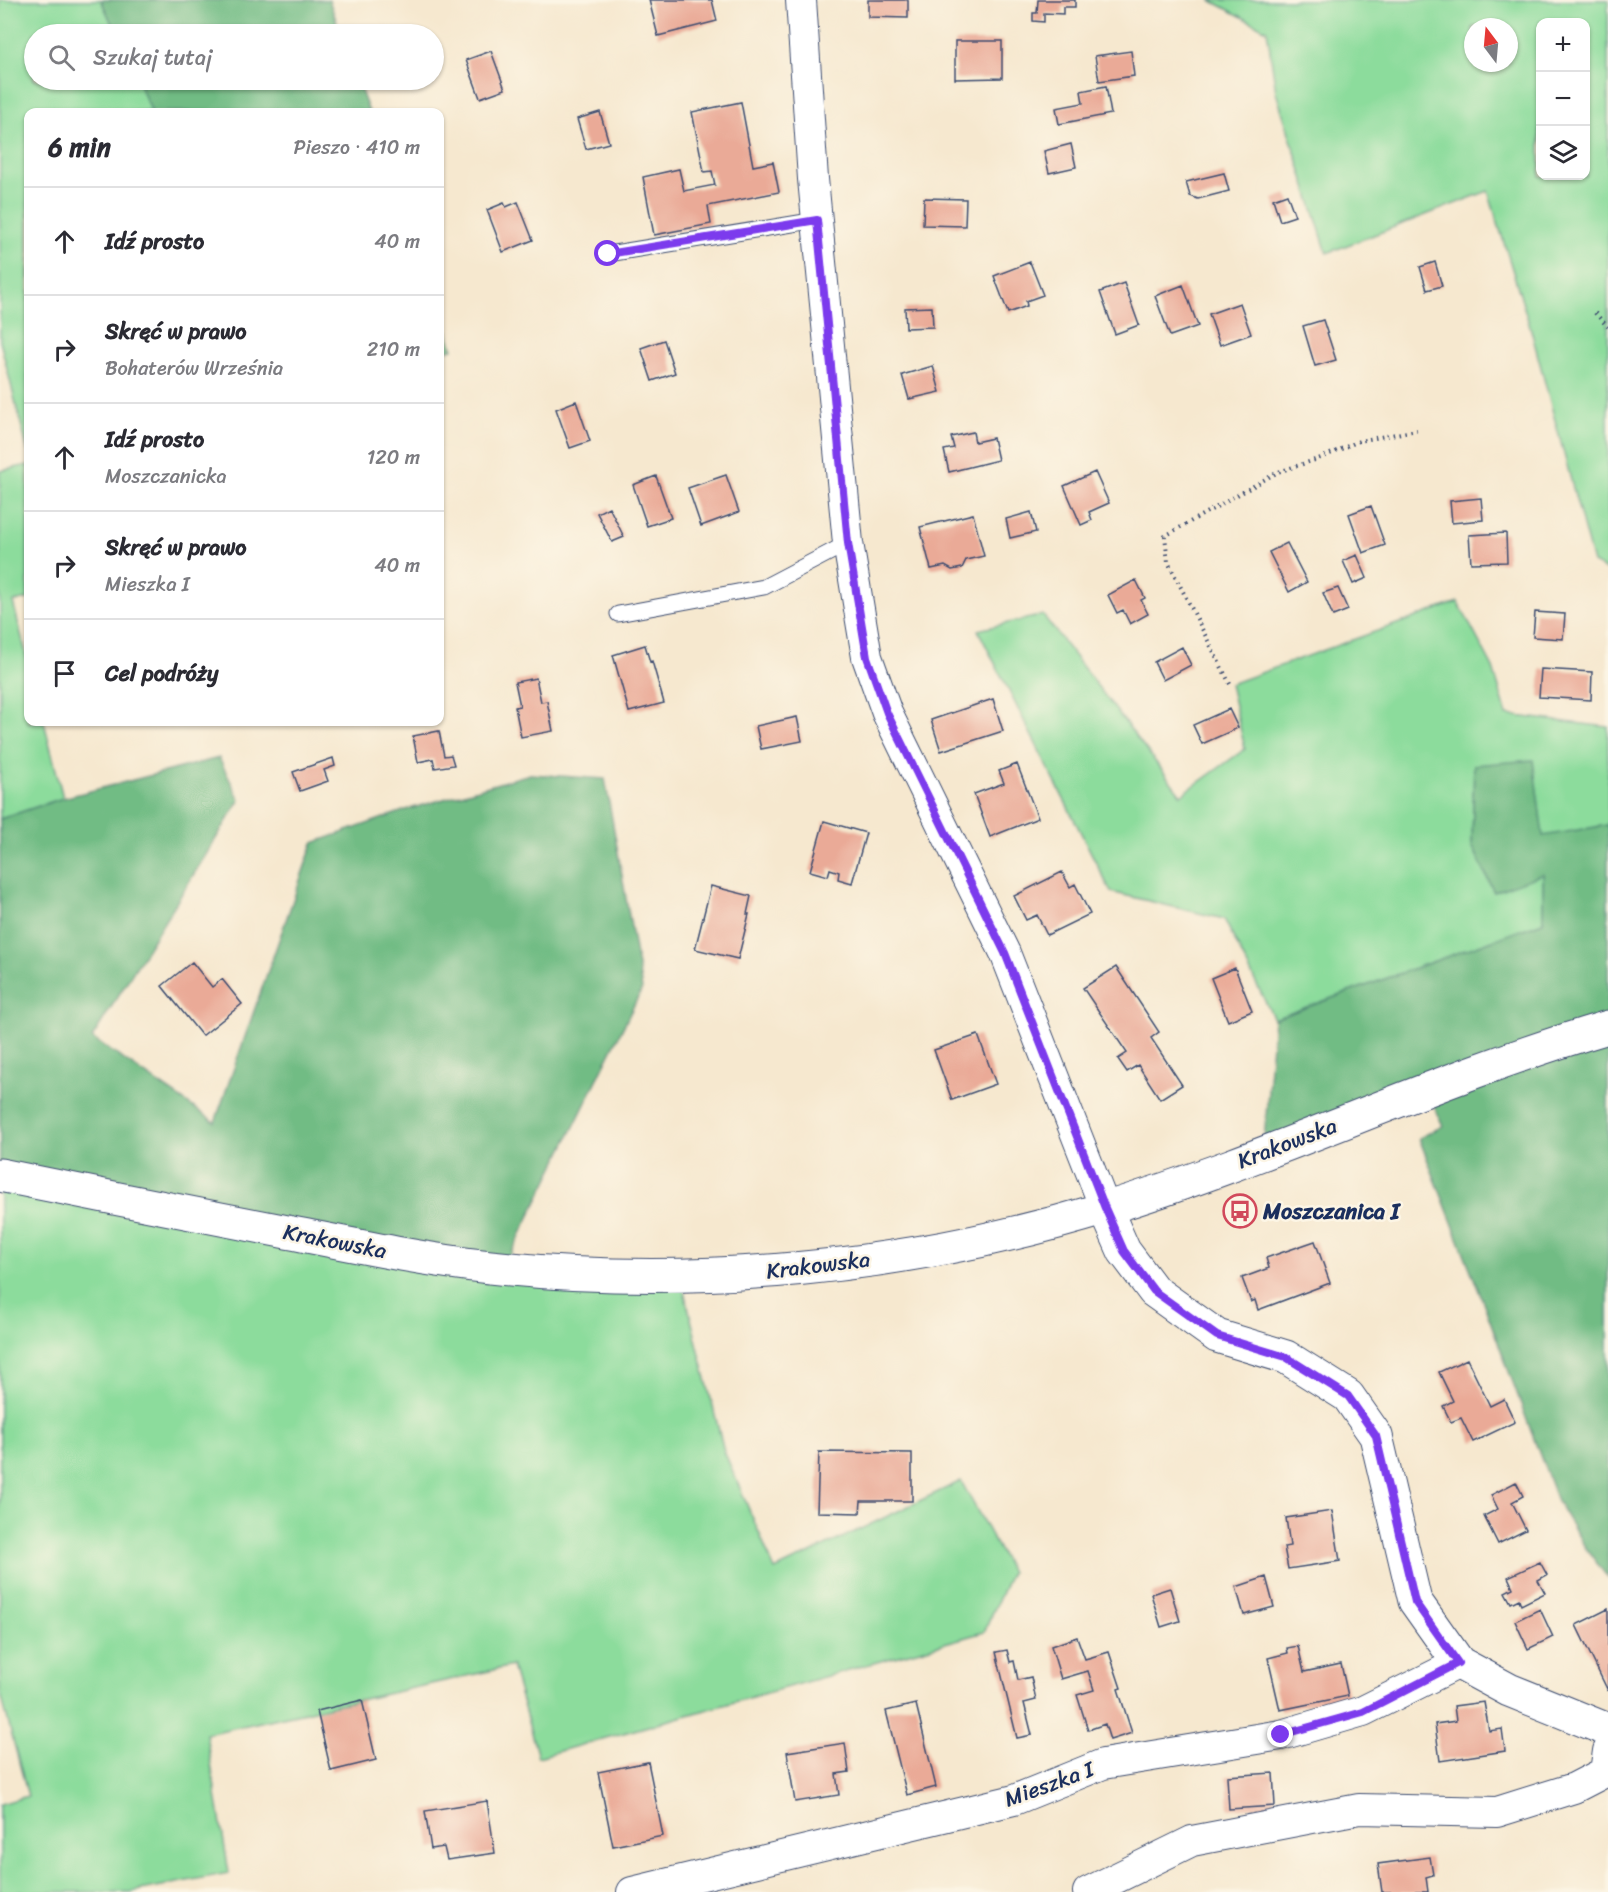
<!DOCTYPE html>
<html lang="pl">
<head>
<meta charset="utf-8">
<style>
	body { margin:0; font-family:Sriracha,sans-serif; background:#f2f2f3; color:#2b2b33 }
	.controls { position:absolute; right:18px; top:18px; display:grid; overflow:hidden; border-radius:12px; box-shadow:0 2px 4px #0004 }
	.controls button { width:54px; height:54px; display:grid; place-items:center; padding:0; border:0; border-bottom:2px solid #e1e1e2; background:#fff; color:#2b2b33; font:30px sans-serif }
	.compass { position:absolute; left:1464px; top:18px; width:54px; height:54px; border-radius:50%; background:#fff; box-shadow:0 2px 4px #0004; rotate:344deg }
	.stop { position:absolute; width:18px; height:18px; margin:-14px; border:4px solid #7c3aed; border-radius:50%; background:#fff }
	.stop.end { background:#7c3aed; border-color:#fff; box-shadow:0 2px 6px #0008 }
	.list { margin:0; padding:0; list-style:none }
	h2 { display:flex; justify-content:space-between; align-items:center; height:78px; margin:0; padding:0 24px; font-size:26px }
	h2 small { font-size:20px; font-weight:400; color:#7c7c81 }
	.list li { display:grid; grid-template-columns:39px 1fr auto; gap:18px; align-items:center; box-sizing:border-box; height:108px; padding:0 24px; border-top:2px solid #e1e1e2 }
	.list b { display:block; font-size:22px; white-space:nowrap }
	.list p { margin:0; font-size:20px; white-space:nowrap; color:#7c7c81 }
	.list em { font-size:20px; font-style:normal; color:#7c7c81 }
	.icon { flex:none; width:33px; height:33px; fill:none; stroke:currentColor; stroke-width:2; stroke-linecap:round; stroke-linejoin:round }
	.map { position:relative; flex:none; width:1608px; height:1892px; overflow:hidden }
	.search { position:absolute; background:#fff; box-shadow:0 2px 4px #0004; left:24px; top:24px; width:420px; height:66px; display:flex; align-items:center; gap:15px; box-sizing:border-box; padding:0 21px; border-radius:33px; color:#7c7c81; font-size:22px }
	.panel { position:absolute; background:#fff; box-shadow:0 2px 4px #0004; left:24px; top:108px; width:420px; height:618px; border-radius:12px }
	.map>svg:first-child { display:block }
</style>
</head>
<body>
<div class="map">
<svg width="1608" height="1892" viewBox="0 0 1608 1892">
	<rect width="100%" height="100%" fill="#fcf5e5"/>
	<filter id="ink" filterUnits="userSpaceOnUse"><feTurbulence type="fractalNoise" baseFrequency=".0167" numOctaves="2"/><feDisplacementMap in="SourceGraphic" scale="12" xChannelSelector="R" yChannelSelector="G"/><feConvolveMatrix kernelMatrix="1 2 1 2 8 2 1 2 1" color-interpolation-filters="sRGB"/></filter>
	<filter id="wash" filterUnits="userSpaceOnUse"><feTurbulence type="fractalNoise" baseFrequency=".008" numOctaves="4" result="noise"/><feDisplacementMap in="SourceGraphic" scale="24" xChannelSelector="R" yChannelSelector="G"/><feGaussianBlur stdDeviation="1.35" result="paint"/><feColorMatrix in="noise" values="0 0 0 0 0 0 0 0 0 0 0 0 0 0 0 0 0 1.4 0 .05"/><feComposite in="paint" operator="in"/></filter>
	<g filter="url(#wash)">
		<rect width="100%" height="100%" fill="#f6e8cf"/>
		<path fill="#8cdc9c" stroke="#54867d" stroke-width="1.5" fill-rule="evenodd" d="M 0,0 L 101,0 L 117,34 L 34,34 L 34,80 L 137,80 L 152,112 L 28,112 L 28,452 L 0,341 Z
			M 1210,0 L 1608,0 L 1608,571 L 1593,563 L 1531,330 L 1488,191 L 1327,253 L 1276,92 L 1267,30 ZM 1540,22 L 1586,22 L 1586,176 L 1540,176 ZM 1473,27 L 1509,27 L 1509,63 L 1473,63 Z
			M 28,465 L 28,599 L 13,602 L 28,662 L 28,722 L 44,722 L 63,798 L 0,819 L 0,471 Z
			M 1458,602 L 1493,668 L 1507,715 L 1608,727 L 1608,825 L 1543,837 L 1474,765 L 1472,845 L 1494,892 L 1543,873 L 1543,922 L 1274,1019 L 1224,919 L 1111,892 L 978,630 L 1043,615 L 1181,795 L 1245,749 L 1230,684 Z
			M 0,1175 L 388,1252 L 680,1275 L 724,1451 L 775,1570 L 961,1481 L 1011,1572 L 984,1632 L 538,1757 L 512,1666 L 206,1734 L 229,1873 L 130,1892 L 0,1892 L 0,1804 L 28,1796 L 0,1691 Z"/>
		<path fill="#71bc84" stroke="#467671" stroke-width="1.5" d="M 101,0 L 329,0 L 341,34 L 117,34 Z
			M 137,80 L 357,80 L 369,112 L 152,112 Z
			M 440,311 L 453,349 L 440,352 Z
			M 219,758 L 240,800 L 92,1038 L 215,1122 L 313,843 L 406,810 L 530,774 L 605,779 L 642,989 L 504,1268 L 0,1175 L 0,819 L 63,798 Z
			M 1533,760 L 1543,836 L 1608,825 L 1608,1578 L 1585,1547 L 1557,1501 L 1482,1299 L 1419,1138 L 1443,1126 L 1427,1091 L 1263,1152 L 1274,1019 L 1543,922 L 1543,874 L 1494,892 L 1472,845 L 1474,765 Z"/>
		<g id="blocks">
			<path fill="#eaaa97" d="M 649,0 L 712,0 L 717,21 L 658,36 Z
				M 868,0 L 908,0 L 908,18 L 868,17 Z
				M 1038,0 L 1075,0 L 1075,7 L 1063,7 L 1063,14 L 1044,13 L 1044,22 L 1033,21 L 1033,13 L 1037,13 Z
				M 955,41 L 1002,41 L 1002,78 L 955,79 Z
				M 491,51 L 505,89 L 480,98 L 466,60 Z
				M 1131,51 L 1134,76 L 1099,81 L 1095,56 Z
				M 1106,86 L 1111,114 L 1059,124 L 1056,108 L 1083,103 L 1081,91 Z
				M 741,102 L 753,166 L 773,162 L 779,192 L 708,206 L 711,224 L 654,235 L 643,177 L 679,169 L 684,191 L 715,185 L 712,171 L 704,172 L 692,112 Z
				M 600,112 L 609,143 L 586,149 L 577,119 Z
				M 1071,144 L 1076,167 L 1049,173 L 1044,151 Z
				M 1224,173 L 1229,191 L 1198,199 L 1190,196 L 1186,182 Z
				M 1287,194 L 1295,216 L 1280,221 L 1273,199 Z
				M 924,198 L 966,199 L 965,226 L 923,225 Z
				M 518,202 L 533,240 L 503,252 L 487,210 L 504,203 L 506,207 Z
				M 1030,262 L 1043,295 L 1026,301 L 1027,306 L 1008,313 L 994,276 Z
				M 1435,262 L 1442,286 L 1427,290 L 1420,267 Z
				M 1124,283 L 1139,325 L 1115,334 L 1100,292 Z
				M 1183,285 L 1198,326 L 1170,336 L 1155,296 Z
				M 1240,303 L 1251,334 L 1220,345 L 1209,314 Z
				M 932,307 L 933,327 L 906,328 L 905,308 Z
				M 1323,320 L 1336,360 L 1315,366 L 1303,326 Z
				M 664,340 L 675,373 L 652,381 L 641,348 Z
				M 933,366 L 940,392 L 909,399 L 902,375 Z
				M 576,401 L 590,441 L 570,448 L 556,409 Z
				M 973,432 L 975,442 L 993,438 L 998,460 L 949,472 L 944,450 L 954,448 L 951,437 Z
				M 1095,472 L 1109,503 L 1089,512 L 1092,520 L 1081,525 L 1064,486 Z
				M 726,475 L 739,512 L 701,526 L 688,488 Z
				M 656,476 L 671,518 L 647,526 L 633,485 Z
				M 1481,498 L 1483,520 L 1452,523 L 1450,501 Z
				M 1371,506 L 1385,545 L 1363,553 L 1349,514 Z
				M 609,507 L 624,537 L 612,542 L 597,513 Z
				M 1031,512 L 1036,532 L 1010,538 L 1006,519 Z
				M 973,514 L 984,556 L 966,560 L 962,568 L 952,570 L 945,566 L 931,569 L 920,527 Z
				M 1506,533 L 1507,562 L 1471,563 L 1469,535 Z
				M 440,540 L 441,540 L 444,556 L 440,557 Z
				M 1287,543 L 1307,582 L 1289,592 L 1269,552 Z
				M 1357,555 L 1367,578 L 1353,584 L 1343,561 Z
				M 1136,580 L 1145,598 L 1141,600 L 1148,614 L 1130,624 L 1123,610 L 1117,613 L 1108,595 Z
				M 1338,588 L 1348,610 L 1333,616 L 1323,593 Z
				M 1535,612 L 1565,614 L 1563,639 L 1533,637 Z
				M 645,645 L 650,662 L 652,661 L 664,703 L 629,712 L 613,655 Z
				M 1182,647 L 1191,665 L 1163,680 L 1154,662 Z
				M 1541,669 L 1592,672 L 1591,700 L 1539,697 Z
				M 536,678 L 541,702 L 547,701 L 553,731 L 521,737 L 515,707 L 520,706 L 515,682 Z
				M 993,699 L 1003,731 L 941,751 L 931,720 Z
				M 1229,709 L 1238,728 L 1202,744 L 1193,725 Z
				M 797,717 L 802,741 L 761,749 L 756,726 Z
				M 439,731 L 444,756 L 451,755 L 454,765 L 435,768 L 433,759 L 418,762 L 413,736 Z
				M 333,758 L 335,766 L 324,770 L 328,781 L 300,791 L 293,772 Z
				M 1017,764 L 1038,818 L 990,837 L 974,794 L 1004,783 L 999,771 Z
				M 824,821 L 866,833 L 852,883 L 838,879 L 839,872 L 830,869 L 828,876 L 810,871 Z
				M 1062,872 L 1070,887 L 1075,884 L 1090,914 L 1047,935 L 1037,915 L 1026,920 L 1014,896 Z
				M 711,886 L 751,896 L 747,914 L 749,914 L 738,959 L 695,949 Z
				M 192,962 L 212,987 L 222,979 L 242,1004 L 202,1036 L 162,986 Z
				M 1116,967 L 1159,1032 L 1151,1038 L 1182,1085 L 1160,1099 L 1138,1065 L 1127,1072 L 1118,1059 L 1127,1053 L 1083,988 Z
				M 1235,968 L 1252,1011 L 1228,1021 L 1211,978 Z
				M 978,1035 L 996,1084 L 952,1100 L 934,1050 Z
				M 1315,1241 L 1330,1283 L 1258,1310 L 1255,1300 L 1251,1302 L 1242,1278 L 1269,1268 L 1266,1258 Z
				M 1467,1359 L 1490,1406 L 1504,1399 L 1515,1422 L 1473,1442 L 1461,1418 L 1451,1422 L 1443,1406 L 1453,1401 L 1439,1372 Z
				M 819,1452 L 912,1453 L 912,1501 L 861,1501 L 860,1513 L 817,1512 Z
				M 1516,1482 L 1523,1496 L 1512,1502 L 1526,1530 L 1498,1544 L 1484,1516 L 1498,1509 L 1491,1495 Z
				M 1332,1511 L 1340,1561 L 1288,1569 L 1284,1547 L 1290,1546 L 1286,1518 Z
				M 1540,1562 L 1547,1575 L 1538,1580 L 1545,1593 L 1521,1605 L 1519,1599 L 1511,1603 L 1505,1592 L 1513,1588 L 1508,1577 Z
				M 1266,1577 L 1274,1607 L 1244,1615 L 1236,1587 Z
				M 1170,1588 L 1180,1621 L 1161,1627 L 1151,1594 Z
				M 1540,1609 L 1553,1637 L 1528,1649 L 1515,1621 Z
				M 1608,1609 L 1608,1691 L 1576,1625 Z
				M 1077,1637 L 1085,1659 L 1109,1652 L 1121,1688 L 1118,1689 L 1132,1733 L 1110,1740 L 1105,1724 L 1088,1730 L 1077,1695 L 1094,1690 L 1088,1671 L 1061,1679 L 1051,1646 Z
				M 1298,1646 L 1304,1672 L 1341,1664 L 1348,1696 L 1280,1710 L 1268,1658 L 1288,1653 L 1287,1648 Z
				M 1007,1650 L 1010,1662 L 1014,1661 L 1018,1680 L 1031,1677 L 1036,1700 L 1024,1703 L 1032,1735 L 1017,1738 L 996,1652 Z
				M 362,1700 L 376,1760 L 331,1771 L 317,1711 Z
				M 1484,1702 L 1489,1731 L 1502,1729 L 1505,1751 L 1440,1761 L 1435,1724 L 1456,1721 L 1454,1706 Z
				M 916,1704 L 936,1787 L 907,1795 L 886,1711 Z
				M 845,1743 L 849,1772 L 836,1774 L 839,1795 L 795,1802 L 787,1752 Z
				M 648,1762 L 663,1836 L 613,1846 L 598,1772 Z
				M 1273,1773 L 1275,1806 L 1229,1809 L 1227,1776 Z
				M 487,1801 L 495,1853 L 447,1860 L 444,1847 L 431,1849 L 425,1811 Z
				M 1430,1857 L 1433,1875 L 1426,1877 L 1428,1892 L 1382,1892 L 1378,1864 Z"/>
		</g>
	</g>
	<g filter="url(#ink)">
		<use href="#blocks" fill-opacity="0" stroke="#3c4b6f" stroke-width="1.5"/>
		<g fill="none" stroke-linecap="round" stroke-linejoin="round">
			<defs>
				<path id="service" d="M 608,254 L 817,220
					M 618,614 L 764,587 L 848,543"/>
				<path id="minor" d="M 801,0 L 813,179 L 848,543 L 867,657 L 887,713 L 1005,953 L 1105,1208
					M 632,1892 L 1014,1800 L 1103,1764 L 1281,1735 L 1363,1711 L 1459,1663
					M 1088,1892 L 1192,1841 L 1359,1809 L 1497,1812 L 1574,1788 L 1605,1772 L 1608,1751"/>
				<path id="tertiary" d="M 1105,1208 L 1124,1251 L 1154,1291 L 1217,1336 L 1286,1357 L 1348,1396 L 1376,1436 L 1415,1601 L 1459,1663 L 1509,1690 L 1608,1730"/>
				<path id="secondary" d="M 0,1175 C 92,1194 185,1212 277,1230 C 348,1244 419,1259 490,1267 C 696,1289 910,1268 1107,1208 C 1277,1156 1438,1077 1608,1027"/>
			</defs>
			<use href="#service" stroke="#3c4b6f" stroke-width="17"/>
			<use href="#minor" stroke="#3c4b6f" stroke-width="32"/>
			<use href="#tertiary" stroke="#3c4b6f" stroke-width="35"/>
			<use href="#secondary" stroke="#3c4b6f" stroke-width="35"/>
			<path stroke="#3c4b6f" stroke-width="4" stroke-dasharray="1.5 4.5" stroke-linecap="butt" d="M 1595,313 L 1608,327
				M 1230,684 L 1168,562 L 1165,536 L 1278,472 L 1321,458 L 1359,441 L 1417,430"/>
			<use href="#service" stroke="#fff" stroke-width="15"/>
			<use href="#minor" stroke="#fff" stroke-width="30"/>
			<use href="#tertiary" stroke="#fff" stroke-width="33"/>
			<use href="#secondary" stroke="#fff" stroke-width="33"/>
		</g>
	</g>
	<g fill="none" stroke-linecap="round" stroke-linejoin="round" filter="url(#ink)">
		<path stroke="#7c3aed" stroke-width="8" d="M 608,254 L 817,220 L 848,543 L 867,657 L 887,713 L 1005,953 L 1105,1208 L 1124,1251 L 1154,1291 L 1217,1336 L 1286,1357 L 1348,1396 L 1376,1436 L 1415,1602 L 1458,1663 L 1363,1712 L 1281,1735"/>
	</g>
	<defs>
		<symbol id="bus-ring" viewBox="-11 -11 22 22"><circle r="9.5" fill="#fcf5e5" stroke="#d1495b" stroke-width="1.5"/><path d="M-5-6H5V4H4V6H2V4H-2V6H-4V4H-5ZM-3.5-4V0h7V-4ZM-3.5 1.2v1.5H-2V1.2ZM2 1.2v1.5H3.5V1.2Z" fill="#d1495b"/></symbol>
	</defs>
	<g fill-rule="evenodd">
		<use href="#bus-ring" x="1221" y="1192" width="38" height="38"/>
	</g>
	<g text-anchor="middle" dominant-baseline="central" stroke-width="5" stroke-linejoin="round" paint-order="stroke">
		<g font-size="22" fill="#1b2f5e" stroke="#fcf5e5">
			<text transform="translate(1287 1143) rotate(-21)">Krakowska</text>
			<text transform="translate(335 1241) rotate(11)">Krakowska</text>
			<text transform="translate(818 1265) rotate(-7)">Krakowska</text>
			<text transform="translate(1049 1784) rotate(-20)">Mieszka I</text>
		</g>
		<g font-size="22" font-weight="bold" fill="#1b2f5e" stroke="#fcf5e5" text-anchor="start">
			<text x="1263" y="1211">Moszczanica I</text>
		</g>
	</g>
</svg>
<div class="controls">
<button>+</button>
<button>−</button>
<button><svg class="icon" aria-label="layers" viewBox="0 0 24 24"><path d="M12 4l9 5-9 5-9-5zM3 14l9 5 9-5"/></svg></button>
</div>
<svg class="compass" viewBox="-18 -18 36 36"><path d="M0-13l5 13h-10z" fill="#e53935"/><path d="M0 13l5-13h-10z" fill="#7c7c81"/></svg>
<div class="stop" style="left:608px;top:254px"></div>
<div class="stop end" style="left:1281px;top:1735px"></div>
<div class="search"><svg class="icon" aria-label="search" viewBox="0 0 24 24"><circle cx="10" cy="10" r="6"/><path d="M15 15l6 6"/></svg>Szukaj tutaj</div>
<section class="panel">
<h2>6 min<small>Pieszo · 410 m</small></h2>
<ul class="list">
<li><svg class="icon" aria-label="ahead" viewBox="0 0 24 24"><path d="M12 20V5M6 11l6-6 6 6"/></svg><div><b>Idź prosto</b></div><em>40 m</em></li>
<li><svg class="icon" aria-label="right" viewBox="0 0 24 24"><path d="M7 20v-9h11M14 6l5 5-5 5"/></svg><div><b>Skręć w prawo</b><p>Bohaterów Września</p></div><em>210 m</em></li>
<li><svg class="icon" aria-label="ahead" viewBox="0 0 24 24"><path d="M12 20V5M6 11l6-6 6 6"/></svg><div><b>Idź prosto</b><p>Moszczanicka</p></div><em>120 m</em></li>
<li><svg class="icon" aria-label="right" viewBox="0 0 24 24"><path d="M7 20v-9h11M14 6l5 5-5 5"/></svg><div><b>Skręć w prawo</b><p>Mieszka I</p></div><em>40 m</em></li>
<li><svg class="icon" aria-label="arrive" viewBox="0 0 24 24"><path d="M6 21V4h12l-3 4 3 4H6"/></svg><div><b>Cel podróży</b></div></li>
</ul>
</section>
</div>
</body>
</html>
